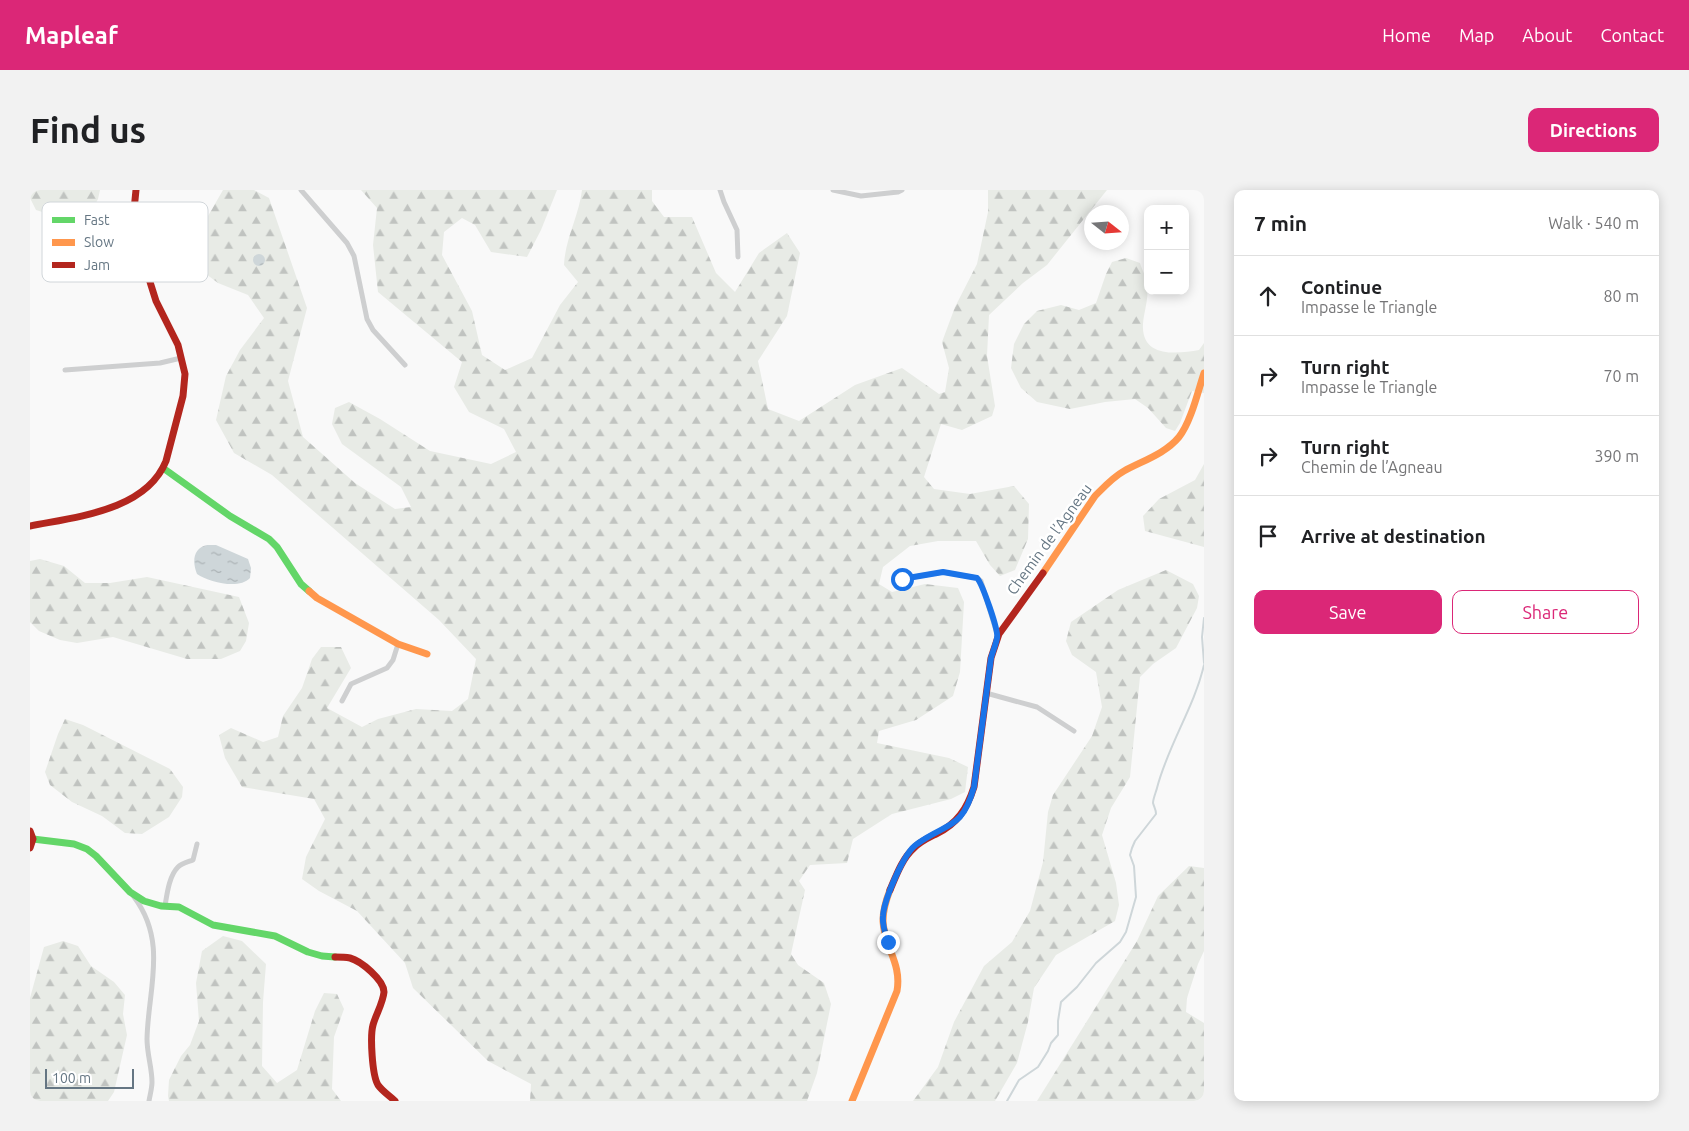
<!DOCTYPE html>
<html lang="en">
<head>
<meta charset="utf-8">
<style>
	body { margin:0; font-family:Ubuntu,sans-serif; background:#f2f2f2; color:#202124 }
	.controls { position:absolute; right:15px; top:15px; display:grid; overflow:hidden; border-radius:10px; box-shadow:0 2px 12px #0003 }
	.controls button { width:45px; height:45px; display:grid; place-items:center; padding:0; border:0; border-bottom:1px solid #e0e0e0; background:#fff; color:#202124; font:25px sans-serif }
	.compass { position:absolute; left:1054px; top:15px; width:45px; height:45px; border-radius:50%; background:#fff; box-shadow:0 2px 12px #0003; rotate:107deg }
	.scale { position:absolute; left:15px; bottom:12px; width:89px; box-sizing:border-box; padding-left:5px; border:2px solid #657683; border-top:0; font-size:14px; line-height:18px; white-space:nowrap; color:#657683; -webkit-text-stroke:4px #fff; paint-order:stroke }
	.stop { position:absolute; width:15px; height:15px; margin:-11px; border:4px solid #1a73e8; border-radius:50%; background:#fff }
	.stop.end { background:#1a73e8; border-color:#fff; box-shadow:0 1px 5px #0008 }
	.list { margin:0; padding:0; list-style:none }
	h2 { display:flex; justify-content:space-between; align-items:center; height:65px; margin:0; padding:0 20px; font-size:21px }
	h2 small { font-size:16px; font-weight:400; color:#757577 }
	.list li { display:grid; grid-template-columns:32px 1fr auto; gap:15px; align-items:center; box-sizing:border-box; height:80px; padding:0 20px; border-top:1px solid #e0e0e0 }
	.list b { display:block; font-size:19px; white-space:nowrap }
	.list p { margin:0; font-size:16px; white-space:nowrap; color:#757577 }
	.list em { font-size:16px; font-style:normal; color:#757577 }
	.actions { display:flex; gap:10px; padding:15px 20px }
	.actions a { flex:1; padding:11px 0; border:1px solid #db2777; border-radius:10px; text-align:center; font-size:18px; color:#db2777 }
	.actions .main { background:#db2777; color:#fff }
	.icon { flex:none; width:28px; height:28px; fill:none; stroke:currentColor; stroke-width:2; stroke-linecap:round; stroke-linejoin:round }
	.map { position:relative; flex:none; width:1174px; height:911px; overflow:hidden; border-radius:10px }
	header { display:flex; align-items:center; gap:30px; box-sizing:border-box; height:70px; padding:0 25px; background:#db2777; color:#fff }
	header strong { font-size:24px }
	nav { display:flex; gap:28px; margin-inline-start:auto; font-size:18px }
	.intro { display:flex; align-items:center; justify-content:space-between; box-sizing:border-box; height:120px; padding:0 30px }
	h1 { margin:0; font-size:35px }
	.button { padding:12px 22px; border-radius:10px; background:#db2777; color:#fff; font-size:18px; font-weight:700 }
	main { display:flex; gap:30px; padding:0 30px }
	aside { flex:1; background:#fff; border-radius:10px; box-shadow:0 2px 12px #0003 }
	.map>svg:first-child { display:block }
</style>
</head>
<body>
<header>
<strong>Mapleaf</strong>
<nav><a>Home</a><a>Map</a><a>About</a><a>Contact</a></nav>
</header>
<div class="intro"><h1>Find us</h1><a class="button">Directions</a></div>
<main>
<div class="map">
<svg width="1174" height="911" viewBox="0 0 1174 911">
	<defs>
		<pattern id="forest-firs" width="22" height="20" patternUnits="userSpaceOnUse" patternTransform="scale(1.25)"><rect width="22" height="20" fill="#e8ebe6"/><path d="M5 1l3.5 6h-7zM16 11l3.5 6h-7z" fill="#c0c3c0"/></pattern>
		<pattern id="water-ripples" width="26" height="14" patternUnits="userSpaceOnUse" patternTransform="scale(1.25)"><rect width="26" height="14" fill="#ced6d9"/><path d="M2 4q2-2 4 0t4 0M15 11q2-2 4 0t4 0" fill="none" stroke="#abb2b5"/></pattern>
	</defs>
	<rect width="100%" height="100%" fill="#f9f9f9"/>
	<path fill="url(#forest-firs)" d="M 0,0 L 70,0 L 68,9 L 59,26 L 25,26 L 6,20 L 0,8 Z
		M 193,0 L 224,0 L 239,8 L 277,118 L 258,191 L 273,247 L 325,293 L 365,319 L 381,317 L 371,297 L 312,254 L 302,234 L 305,218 L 319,212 L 350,229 L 400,261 L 461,274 L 486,262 L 474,239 L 439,222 L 424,197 L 432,172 L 348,102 L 343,55 L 347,18 L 331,0 L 527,0 L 511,40 L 497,67 L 461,62 L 445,35 L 432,28 L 414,42 L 412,65 L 442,121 L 452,165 L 475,180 L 502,168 L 530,115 L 548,92 L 534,75 C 535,49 549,26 552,0 L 622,0 L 622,11 L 634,27 L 662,27 L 686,83 L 705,102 L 729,63 L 757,43 L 770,63 L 757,126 L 728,171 L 738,219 L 769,231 L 825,195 L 872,178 L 909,204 L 915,202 L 919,178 L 912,152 L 925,117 L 947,74 L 958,22 L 958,0 L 1077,0 L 1017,75 L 993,93 L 959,125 L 957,166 L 965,216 L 962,226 L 932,240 L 911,234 L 894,287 L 904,299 L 940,304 L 984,296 L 999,314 L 998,349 L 985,380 L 970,386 L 960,375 L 946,351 L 908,351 L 880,356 L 853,377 L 849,394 L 862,402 L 895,394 L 928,398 L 934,412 L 930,482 L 923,506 L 886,530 L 849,541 L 847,553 L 919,568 L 938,577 L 935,602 L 921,609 L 862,624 L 823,649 L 817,673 L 780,675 L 769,691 L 775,700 L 761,764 L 768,775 L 794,793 L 801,814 L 787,883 L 777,911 L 500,911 L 501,894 L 458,871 L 383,798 L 375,773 L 327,721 L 289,701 L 272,689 L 276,667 L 295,629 L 284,609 L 212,597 L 195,568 L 189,545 L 201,538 L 233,552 L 248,547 L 253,526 L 272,498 L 282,469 L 291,457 L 311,457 L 321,478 L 297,518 L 332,537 L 348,529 L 386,519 L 422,521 L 438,509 L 446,469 L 409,430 L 242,285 L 204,263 L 186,230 L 196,186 L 210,160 L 234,128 L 218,105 L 188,93 L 168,78 L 163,52 Z
		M 1096,68 L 1110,73 C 1112,80 1117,88 1117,95 C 1119,109 1114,121 1113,134 C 1111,168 1147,164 1169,160 L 1174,153 L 1174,203 L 1162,201 L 1150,233 L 1145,241 L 1136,238 L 1118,218 L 1105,209 L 1075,212 L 1040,219 L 1007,212 L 991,198 L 981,178 L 984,154 L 994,134 L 1007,121 L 1031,115 L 1049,120 L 1066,113 L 1076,84 L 1082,72 Z
		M 1174,274 L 1174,357 L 1115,341 L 1113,326 L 1129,309 L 1165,290 Z
		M 10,369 L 34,376 L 55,393 L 80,393 L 117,387 L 209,407 L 219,433 L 216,451 L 210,461 L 191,469 L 157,469 L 83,447 L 47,453 L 30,450 L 9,441 L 0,432 L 0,371 Z
		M 1136,380 L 1163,394 L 1169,406 L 1167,418 L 1146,458 L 1123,474 L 1110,487 L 1100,587 L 1081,618 L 1072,645 L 1086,693 L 1089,715 L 1085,731 L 1026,765 L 1004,798 L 998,832 L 987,873 L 965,911 L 883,911 L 908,877 L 924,832 L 954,776 L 982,752 L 1000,721 L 1013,672 L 1018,622 L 1023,605 L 1062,546 L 1072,517 L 1066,482 L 1042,465 L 1036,451 L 1041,432 L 1088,400 Z
		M 35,529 L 53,535 L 140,579 L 153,597 L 152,607 L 139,627 L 112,644 L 95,643 L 72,626 L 42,612 L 20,595 L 15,582 L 28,544 Z
		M 1159,676 L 1174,678 L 1174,761 L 1168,774 L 1157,808 L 1156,822 L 1174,833 L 1174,911 L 1007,911 L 1107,751 L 1128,706 Z
		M 193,746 L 212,751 L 236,774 L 233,812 L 232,876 L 247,893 L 267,880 L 285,821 L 294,803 L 307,804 L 314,819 L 304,847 L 302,899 L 311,911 L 139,911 L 138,906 L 139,890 L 151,866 L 160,855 L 169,831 L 166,793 L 172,761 Z
		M 33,751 L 48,756 L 61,776 L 84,792 L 95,805 L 93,824 L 97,845 L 84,902 L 78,911 L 0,911 L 0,808 L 14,757 Z"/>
	<path fill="url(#water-ripples)" d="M223 70a6 6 0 1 1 12 0a6 6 0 1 1-12 0Z
		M 177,355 L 186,355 L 218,369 L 221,378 L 220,388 C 209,400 179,392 167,384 C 162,372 163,358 177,355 Z"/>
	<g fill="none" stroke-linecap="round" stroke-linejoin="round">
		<path stroke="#ced6d9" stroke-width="2" d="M 1174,428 L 1172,447 L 1174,473
			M 977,911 L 989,890 L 1008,877 L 1018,861 L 1021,853 L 1028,845 L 1028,831 L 1031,812 L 1047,797 L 1066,773 L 1090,752 L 1096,742 L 1106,707 L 1104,676 L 1100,665 L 1102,658 L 1105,651 L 1126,624 C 1126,619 1124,617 1123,613 C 1123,609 1126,602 1127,598 C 1138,555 1164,518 1174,475"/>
		<path stroke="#cecfd0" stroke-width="5" d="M 271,0 L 317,53 L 324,66 L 337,129 L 343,140 L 375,175
			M 690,0 L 694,12 L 707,40 L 708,67
			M 803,0 L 831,6 L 868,2 L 872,0
			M 35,180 L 130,173 L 151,168
			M 872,389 L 913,382 L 947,388 L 951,391 L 968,447
			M 956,503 L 1007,517 L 1044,541
			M 312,511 L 321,494 L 357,478 L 363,470 L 368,454
			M 104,707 C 138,752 118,799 117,849 C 117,864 122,878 122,892 C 122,898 120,905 119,911
			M 135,716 C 137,704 139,686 148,677 C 152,673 158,672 163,670 L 167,654"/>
		<path stroke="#63d668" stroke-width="7" d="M 133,278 L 200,326 L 239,349 L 247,357 L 271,394 L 279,401
			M 3,649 L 44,654 L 57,659 L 66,666 L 100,702 L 114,711 L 131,716 L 149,717 L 183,735 L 245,746 L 278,762 L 292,766 L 305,767"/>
		<path stroke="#ff974d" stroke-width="7" d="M 1013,383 L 1065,306 C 1074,297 1083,287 1094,281 C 1112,271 1135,264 1149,247 C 1161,232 1168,201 1174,183
			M 279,401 L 287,408 L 368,454 L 397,464
			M 822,911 L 867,801 C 872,773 854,757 853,731 C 853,720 856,710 860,700"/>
		<path stroke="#b3261e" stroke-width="7" d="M 0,336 C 45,327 116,321 136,271 L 153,206 L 155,184 L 148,155 L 126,111 L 115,76 L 104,20 L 106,0
			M 0,641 L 3,649 L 0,658
			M 860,700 C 866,686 872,669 883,659 C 889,652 898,648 906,644 C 927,634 937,619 944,597 L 961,468 L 969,444 L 1013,383
			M 305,767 C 309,767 315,767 320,768 C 331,771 354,790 354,802 C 353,813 346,824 343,835 C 340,846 342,885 348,895 C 352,901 360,906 365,911"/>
	</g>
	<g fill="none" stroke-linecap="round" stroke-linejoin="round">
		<path stroke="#1a73e8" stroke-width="6" d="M 858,752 C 855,743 852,735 853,726 C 854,710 874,662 887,654 C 918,632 932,640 944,597 L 961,468 C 963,461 966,454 967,448 C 969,441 952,393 947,388 L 913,382 L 872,389"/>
	</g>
	<g text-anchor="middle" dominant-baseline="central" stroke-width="5" stroke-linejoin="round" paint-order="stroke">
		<g font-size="15" fill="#657683" stroke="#fff">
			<text transform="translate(1019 349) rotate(-54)">Chemin de l’Agneau</text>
		</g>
	</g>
	<rect x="12" y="12" width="166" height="80" rx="8" fill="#fff" stroke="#d1d6da" stroke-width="1"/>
	<rect x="22" y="27" width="23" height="6" fill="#63d668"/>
	<rect x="22" y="49" width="23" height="7" fill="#ff974d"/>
	<rect x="22" y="72" width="23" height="6" fill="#b3261e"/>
	<g font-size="14" fill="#657683">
		<text x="54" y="35">Fast</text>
		<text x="54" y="57">Slow</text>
		<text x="54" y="80">Jam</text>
	</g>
</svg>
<div class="controls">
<button>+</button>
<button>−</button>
</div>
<svg class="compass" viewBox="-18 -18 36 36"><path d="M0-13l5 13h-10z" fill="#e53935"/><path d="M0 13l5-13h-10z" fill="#757577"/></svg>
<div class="scale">100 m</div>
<div class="stop" style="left:872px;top:389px"></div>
<div class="stop end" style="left:858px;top:752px"></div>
</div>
<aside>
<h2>7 min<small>Walk · 540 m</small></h2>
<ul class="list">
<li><svg class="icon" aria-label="ahead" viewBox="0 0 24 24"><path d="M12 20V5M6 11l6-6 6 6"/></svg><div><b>Continue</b><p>Impasse le Triangle</p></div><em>80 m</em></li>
<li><svg class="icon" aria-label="right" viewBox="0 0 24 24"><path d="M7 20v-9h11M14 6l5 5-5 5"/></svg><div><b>Turn right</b><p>Impasse le Triangle</p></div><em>70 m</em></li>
<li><svg class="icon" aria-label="right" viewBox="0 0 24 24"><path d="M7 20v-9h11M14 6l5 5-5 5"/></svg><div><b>Turn right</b><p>Chemin de l’Agneau</p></div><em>390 m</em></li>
<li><svg class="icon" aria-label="arrive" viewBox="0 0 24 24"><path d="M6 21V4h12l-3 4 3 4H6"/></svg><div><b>Arrive at destination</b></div></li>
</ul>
<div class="actions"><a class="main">Save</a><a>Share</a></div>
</aside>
</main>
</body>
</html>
